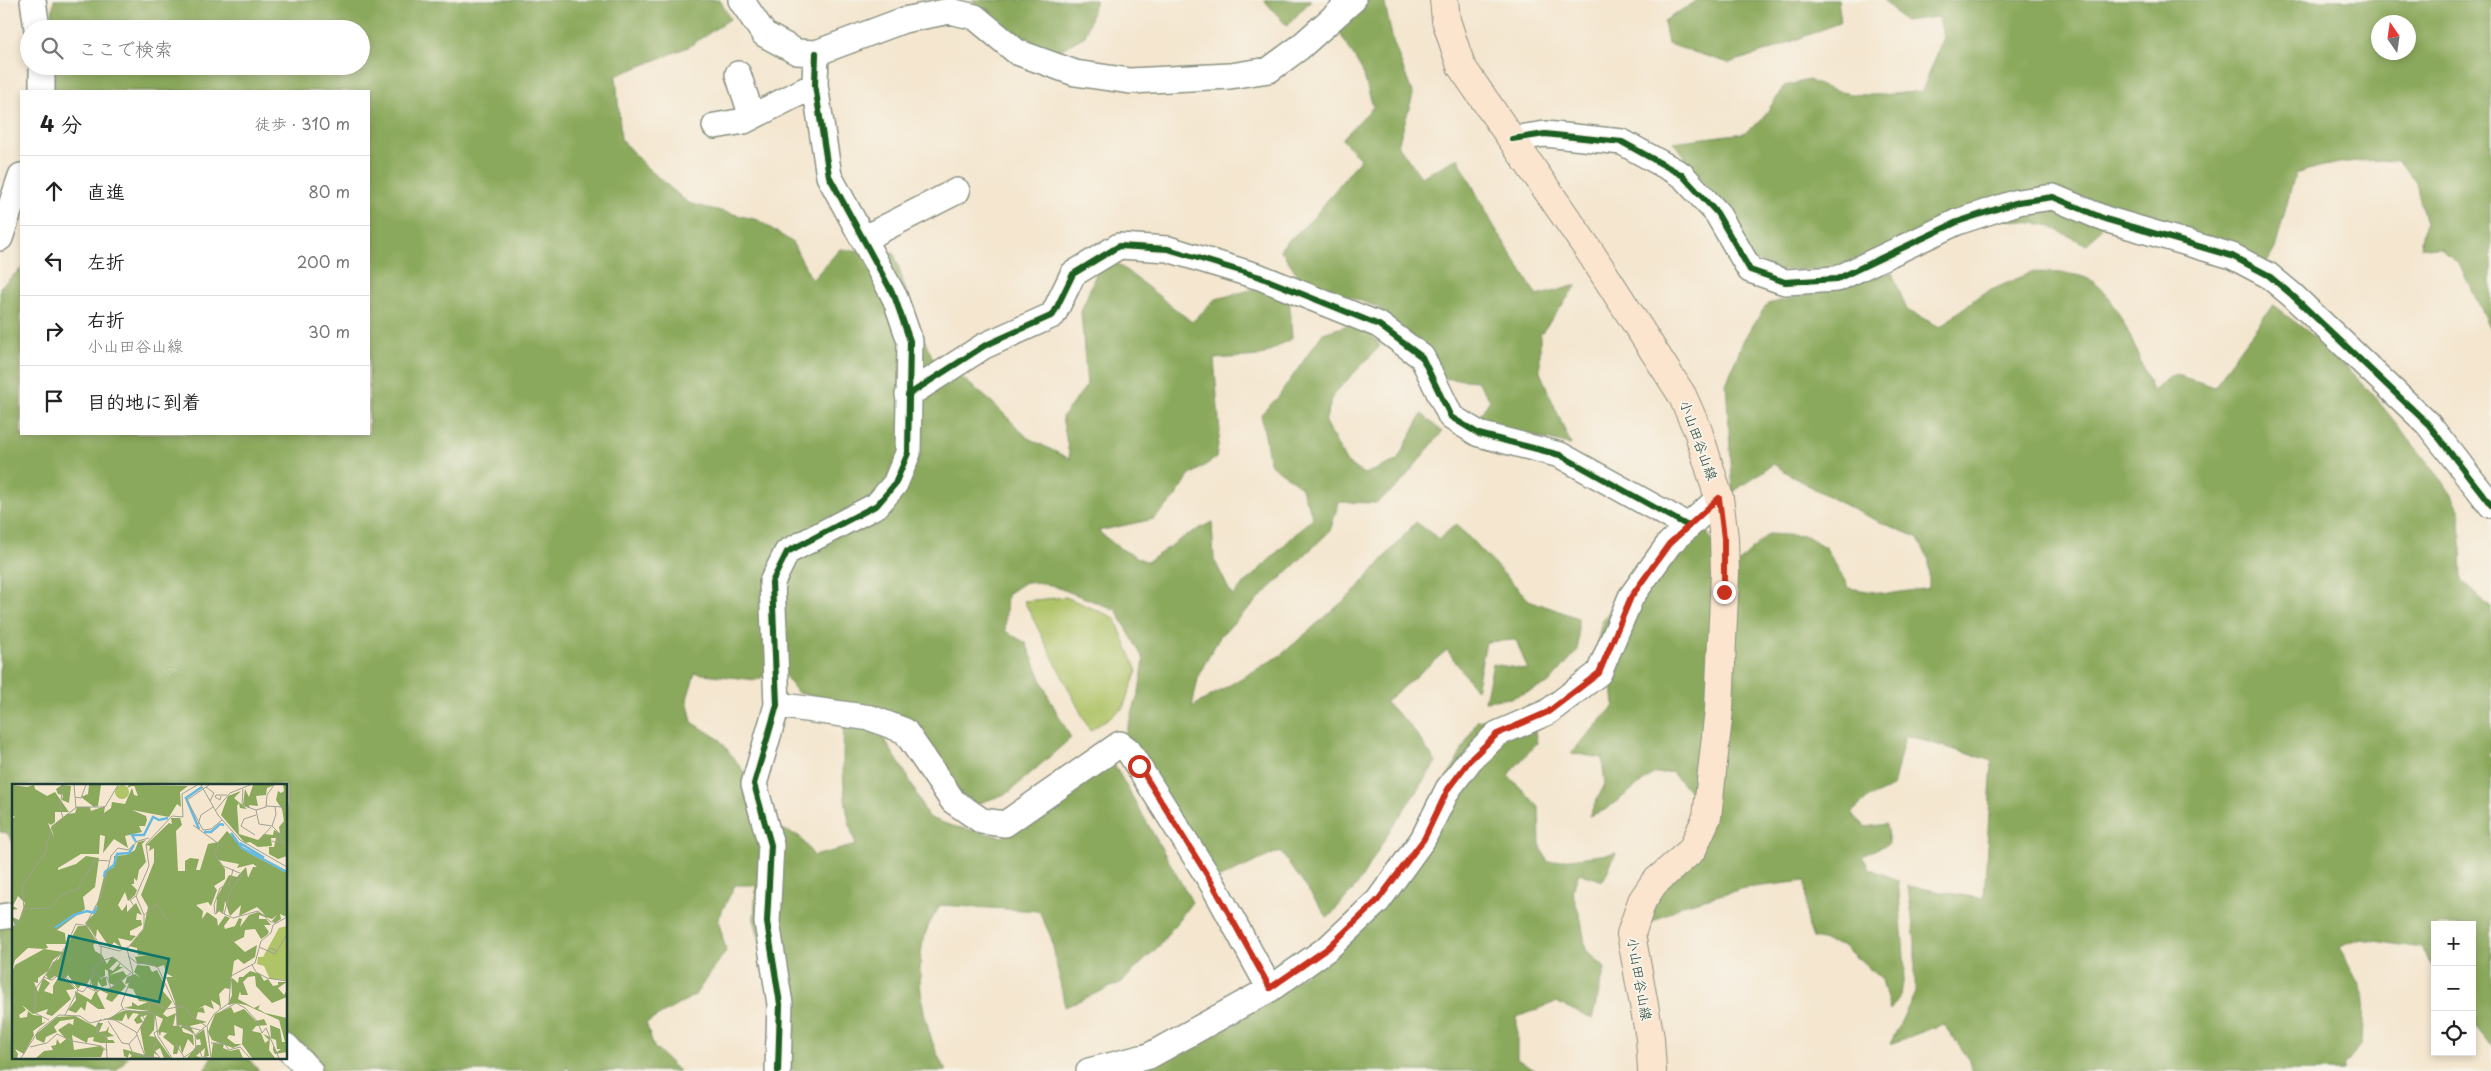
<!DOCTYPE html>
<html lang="ja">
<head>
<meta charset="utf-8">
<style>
	body { margin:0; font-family:"Playpen Sans","Klee One",sans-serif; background:#f2f2f2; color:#222 }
	.controls { position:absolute; right:15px; bottom:15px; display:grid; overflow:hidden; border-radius:0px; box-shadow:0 2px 8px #0003 }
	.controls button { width:45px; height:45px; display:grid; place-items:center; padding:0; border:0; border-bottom:1px solid #e0e0e0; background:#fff; color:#222; font:25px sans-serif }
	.compass { position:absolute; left:2371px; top:15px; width:45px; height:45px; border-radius:50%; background:#fff; box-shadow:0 2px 8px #0003; rotate:347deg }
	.stop { position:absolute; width:15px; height:15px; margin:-11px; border:4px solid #c8321e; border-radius:50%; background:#fff }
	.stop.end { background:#c8321e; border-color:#fff; box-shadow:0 1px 5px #0008 }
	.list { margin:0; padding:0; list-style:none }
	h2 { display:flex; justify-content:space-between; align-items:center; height:65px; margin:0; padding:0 20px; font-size:21px }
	h2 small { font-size:16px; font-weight:400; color:#767676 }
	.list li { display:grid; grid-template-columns:32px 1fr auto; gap:15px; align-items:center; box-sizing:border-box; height:70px; padding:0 20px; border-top:1px solid #e0e0e0 }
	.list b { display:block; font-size:19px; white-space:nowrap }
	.list p { margin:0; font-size:16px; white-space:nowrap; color:#767676 }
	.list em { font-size:16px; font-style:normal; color:#767676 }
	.icon { flex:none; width:28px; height:28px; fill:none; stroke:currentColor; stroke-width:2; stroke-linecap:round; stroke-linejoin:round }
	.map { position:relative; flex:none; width:2491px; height:1071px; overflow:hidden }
	.search { position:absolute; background:#fff; box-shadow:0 2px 8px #0003; left:20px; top:20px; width:350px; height:55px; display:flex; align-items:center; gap:12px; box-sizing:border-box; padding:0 18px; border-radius:28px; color:#767676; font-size:19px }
	.panel { position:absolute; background:#fff; box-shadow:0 2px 8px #0003; left:20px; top:90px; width:350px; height:345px; border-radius:0px }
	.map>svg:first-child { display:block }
</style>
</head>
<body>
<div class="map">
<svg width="2491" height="1071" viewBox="0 0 2491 1071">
	<rect width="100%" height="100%" fill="#f7f3e8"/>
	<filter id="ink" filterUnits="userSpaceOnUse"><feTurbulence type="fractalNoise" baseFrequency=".02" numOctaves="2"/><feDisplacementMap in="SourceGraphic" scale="10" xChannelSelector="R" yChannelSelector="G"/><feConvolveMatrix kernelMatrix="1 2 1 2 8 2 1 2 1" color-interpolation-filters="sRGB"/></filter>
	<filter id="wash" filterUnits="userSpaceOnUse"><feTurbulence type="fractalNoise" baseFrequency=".0096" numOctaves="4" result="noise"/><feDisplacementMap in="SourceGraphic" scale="20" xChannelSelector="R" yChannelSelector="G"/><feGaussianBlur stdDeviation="1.12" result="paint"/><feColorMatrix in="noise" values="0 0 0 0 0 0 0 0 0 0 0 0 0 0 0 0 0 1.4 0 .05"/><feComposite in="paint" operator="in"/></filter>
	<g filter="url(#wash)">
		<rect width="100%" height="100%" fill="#f4e6cf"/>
		<path fill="#afc367" stroke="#67804e" d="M 1066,597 L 1115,618 L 1137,671 L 1123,708 L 1090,731 L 1024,601 Z"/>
		<path fill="#8ba95c" stroke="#557348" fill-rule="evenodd" d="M 54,0 L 720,0 L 730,19 L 688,47 L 616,76 L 621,139 L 643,164 L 688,203 L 758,220 L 792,242 L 812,280 L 840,249 L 894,253 L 918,327 L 939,371 L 955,372 L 993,403 L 1028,438 L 1070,459 L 1062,417 L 1087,385 L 1081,312 L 1104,253 L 1192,322 L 1216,299 L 1262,287 L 1289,296 L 1292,338 L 1261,356 L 1214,359 L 1220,432 L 1216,458 L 1189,476 L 1174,499 L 1154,519 L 1098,531 L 1119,548 L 1147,562 L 1187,535 L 1212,522 L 1214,559 L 1232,596 L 1313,517 L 1300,486 L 1270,464 L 1261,414 L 1279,396 L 1323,333 L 1361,321 L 1380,346 L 1333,395 L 1325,422 L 1347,463 L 1364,474 L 1397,461 L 1422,414 L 1442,432 L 1399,485 L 1376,503 L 1339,502 L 1330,531 L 1221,635 L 1199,674 L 1192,707 L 1281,655 L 1356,590 L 1416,522 L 1439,539 L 1456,524 L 1529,600 L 1578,618 L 1578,650 L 1548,684 L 1511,698 L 1485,701 L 1493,664 L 1528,670 L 1516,640 L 1486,642 L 1476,690 L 1447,650 L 1385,702 L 1409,724 L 1436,762 L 1389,832 L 1358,884 L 1328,918 L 1280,851 L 1215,880 L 1125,735 L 1139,692 L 1144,660 L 1116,610 L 1051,585 L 1025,582 L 1007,594 L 1005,631 L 1026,643 L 1049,698 L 1071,738 L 1008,793 L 974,805 L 859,705 L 798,693 L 780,669 L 756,680 L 695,673 L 687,699 L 692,722 L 719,739 L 743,770 L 754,818 L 799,836 L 814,856 L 856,845 C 840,800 843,762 844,715 L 884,739 L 908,777 L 928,817 L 952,826 L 1003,837 L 1108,754 L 1192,902 L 1159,946 L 1122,982 L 1065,1007 L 1051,937 L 1039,911 L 940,905 C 936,913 930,921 927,929 C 911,969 924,1035 946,1071 L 794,1071 L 790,1068 L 771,980 L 754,920 L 756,885 L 735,885 L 718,919 L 726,951 L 695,995 L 646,1023 L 654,1047 L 679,1071 L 569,1071 L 567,1065 L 565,1071 L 297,1071 L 286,1056 L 286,785 L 14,785 L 14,844 L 7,833 L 0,832 L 0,287 L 21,269 L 21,434 L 369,434 L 369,91 L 41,91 L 45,66 L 361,66 L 361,29 L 50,29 Z
			M 972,0 L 1096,0 L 1085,36 L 1049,56 L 980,9 Z
			M 1264,0 L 1311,0 L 1287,26 Z
			M 1359,0 L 1384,0 L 1393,41 L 1413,95 L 1398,145 L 1421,177 L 1458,158 L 1492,223 L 1537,296 L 1577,285 L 1540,335 L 1540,372 L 1571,445 L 1475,422 L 1490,400 L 1477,381 L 1440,378 L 1427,348 L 1377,307 L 1300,278 L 1280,249 L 1314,217 L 1360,159 L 1342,139 L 1373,107 L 1362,70 L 1336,27 Z
			M 1698,0 L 1838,0 L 1841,22 L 1770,50 L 1729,63 L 1668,44 L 1664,21 Z
			M 1884,0 L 2491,0 L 2491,329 L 2460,266 L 2442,249 L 2420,247 L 2425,221 L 2415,179 L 2397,161 C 2358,159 2332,162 2295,174 L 2275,249 L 2255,283 L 2171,225 L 2116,210 L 2087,245 L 2047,225 L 2002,219 L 1914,238 L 1827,269 L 1781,270 L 1750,259 L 1729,217 L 1673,142 L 1744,133 L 1761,121 L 1784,86 L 1809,80 C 1846,101 1882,95 1922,91 L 1944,37 L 1938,17 L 1904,21 ZM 2378,22 L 2408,22 L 2408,52 L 2378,52 Z
			M 2032,272 C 2050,273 2080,271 2095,283 C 2122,305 2139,359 2152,391 L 2174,374 L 2215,387 L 2234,357 L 2273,305 L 2320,341 L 2370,391 L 2444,483 L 2460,509 L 2462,581 L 2491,608 L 2491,749 L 2488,755 L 2491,758 L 2491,1046 L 2472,1022 L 2472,925 L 2435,925 L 2435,971 L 2421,948 L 2361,939 L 2340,947 L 2364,995 L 2362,1044 L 2344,1067 L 2344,1071 L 1971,1071 L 1969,1059 L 1943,1024 L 1890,1044 L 1915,993 L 1915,941 L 1908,886 L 1984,899 L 1992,761 L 1905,735 L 1893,787 L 1868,798 L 1851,813 L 1866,827 L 1886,824 L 1889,843 L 1862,856 L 1870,869 L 1898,880 L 1905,969 L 1901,995 L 1890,1010 L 1882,980 L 1842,945 L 1813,938 L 1807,922 L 1805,881 L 1745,888 L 1683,905 L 1644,927 L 1642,914 L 1714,816 L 1671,772 L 1653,774 L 1605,810 L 1589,816 L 1605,784 L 1602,758 L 1571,753 L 1614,706 L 1611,672 L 1598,640 L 1602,621 L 1637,572 L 1697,506 L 1711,541 L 1734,567 L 1768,534 L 1807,536 L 1826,548 L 1849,588 L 1887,594 L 1929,588 L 1929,560 L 1917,537 C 1866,518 1819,493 1773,464 L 1733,492 L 1726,384 L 1744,339 L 1767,304 L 1820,292 L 1892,273 L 1907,310 L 1940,327 L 1980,295 Z
			M 1530,705 L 1537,743 L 1508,775 L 1539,807 L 1540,845 L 1548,862 L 1616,853 L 1603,881 L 1579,873 L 1572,891 L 1581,920 L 1586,950 L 1605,968 L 1592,1019 L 1556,1002 L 1517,1017 L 1517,1059 L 1536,1071 L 1112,1071 L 1147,1065 L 1240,1021 L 1340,949 L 1415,825 L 1455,764 L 1477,721 L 1505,716 Z
			M 0,919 L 14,921 L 14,1057 L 128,1057 L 116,1071 L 0,1071 Z
			M 211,1057 L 247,1057 L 259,1071 L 204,1071 Z"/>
	</g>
	<g filter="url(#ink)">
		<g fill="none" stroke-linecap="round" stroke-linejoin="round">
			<defs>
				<path id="street" d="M 33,0 L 37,29
					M 741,0 L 764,34 L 797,52 L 816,53 L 904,20 L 950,11 L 975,17 L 1017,52 L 1075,73 L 1130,81 L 1230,76 L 1269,70 L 1299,48 L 1353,0
					M 738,74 L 752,117
					M 42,91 L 42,66
					M 715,126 L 744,121 L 815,85
					M 1512,139 L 1545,134 L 1622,142 L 1682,175 L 1717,213 L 1750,270 L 1785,282 L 1837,279 L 1957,222 L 2018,202 L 2053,197 L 2105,219 L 2232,256 L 2268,275 L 2292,295 L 2428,424 L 2491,505
					M 0,238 L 21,176
					M 863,239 L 957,191
					M 908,395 L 984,346 L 1053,315 L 1073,274 L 1119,246 L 1168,249 L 1260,277 L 1379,325 L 1422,357 L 1451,417 L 1479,434 L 1560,455 L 1688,526
					M 777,705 L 871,718 L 905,731 L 953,801 L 982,821 L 1005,824 L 1120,744 L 1128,750 L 1212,883 L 1270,989
					M 0,917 L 14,915
					M 286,1046 L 310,1071
					M 778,1071 L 780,1004 L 767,922 L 771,845 L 754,784 L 777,705 L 772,582 L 787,552 L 877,505 L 895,484 L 908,453 L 910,341 L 895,298 L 829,176 L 815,85 L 816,53
					M 1089,1071 L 1149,1056 L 1270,989 L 1328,948 L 1378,901 L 1423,839 L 1448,789 L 1470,760 L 1497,734 L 1548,712 L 1599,673 L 1631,597 L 1669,544 L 1719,498"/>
				<path id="secondary" d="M 1444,0 L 1446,20 L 1461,66 L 1590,252 L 1682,395 L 1698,431 L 1719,498 L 1724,538 L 1725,573 L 1719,709 L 1707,817 L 1692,850 L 1654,883 L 1642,901 L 1631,934 L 1650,1038 L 1652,1071"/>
			</defs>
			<use href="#street" stroke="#8a9282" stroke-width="28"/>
			<use href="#secondary" stroke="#8a9282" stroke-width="30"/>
			<use href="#street" stroke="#fff" stroke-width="25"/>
			<use href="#secondary" stroke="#fbe5cf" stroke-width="28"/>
			<defs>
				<path id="cycleway" d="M 1512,139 L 1545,134 L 1622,142 L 1682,175 L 1717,213 L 1750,270 L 1785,282 L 1837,279 L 1957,222 L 2018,202 L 2053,197 L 2105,219 L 2232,256 L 2268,275 L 2292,295 L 2428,424 L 2491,505
					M 908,395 L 984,346 L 1053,315 L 1073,274 L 1119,246 L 1168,249 L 1260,277 L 1379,325 L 1422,357 L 1451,417 L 1479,434 L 1560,455 L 1688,526
					M 778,1071 L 780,1004 L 767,922 L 771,845 L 754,784 L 777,705 L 772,582 L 787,552 L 877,505 L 895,484 L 908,453 L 910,341 L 895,298 L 829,176 L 815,85 L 816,53"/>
			</defs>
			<use href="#cycleway" stroke="#f7f3e8" stroke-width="9"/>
			<use href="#cycleway" stroke="#1b5e20" stroke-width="6"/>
		</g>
	</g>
	<g fill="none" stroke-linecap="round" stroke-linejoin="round" filter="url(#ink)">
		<path stroke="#c8321e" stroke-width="6" d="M 1139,766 L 1212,883 L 1270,988 L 1328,948 L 1378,900 L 1424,839 L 1448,789 L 1470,760 L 1497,734 L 1548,712 L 1599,673 L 1631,597 L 1669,544 L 1719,498 L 1724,538 L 1724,592"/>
	</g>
	<g text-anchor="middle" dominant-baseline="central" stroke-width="4" stroke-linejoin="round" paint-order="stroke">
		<g font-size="14" fill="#1f3d34" stroke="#f7f3e8">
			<text transform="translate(1699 440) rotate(70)">小山田谷山線</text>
			<text transform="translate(1640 979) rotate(80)">小山田谷山線</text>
		</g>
	</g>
	<g transform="translate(12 784)">
		<rect width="275" height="275" fill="#f4e6cf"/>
		<path d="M103 8a7 7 0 1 1 14 0a7 7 0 1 1-14 0ZM 275,142 L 275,196 L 258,195 L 252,182 L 245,180 L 246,173 L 251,173 L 267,144 Z" fill="#afc367"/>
		<path d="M 0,1 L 15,3 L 22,1 L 23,5 L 35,12 L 43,8 L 57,28 L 43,28 L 43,38 L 39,41 L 36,39 L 42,53 L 39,43 L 55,30 L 63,29 L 65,23 L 78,23 L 79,27 L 93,22 L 92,29 L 99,24 L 100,18 L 113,20 L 120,4 L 122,11 L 126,12 L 122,1 L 115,4 L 117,1 L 176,2 L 168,8 L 169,23 L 165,20 L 157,33 L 120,26 L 134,32 L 135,36 L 133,42 L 127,42 L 130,48 L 113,52 L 116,64 L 102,55 L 91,69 L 93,52 L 88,51 L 87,70 L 69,70 L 46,84 L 46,86 L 64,80 L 74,72 L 87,74 L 83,103 L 71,113 L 73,125 L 45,146 L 53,149 L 54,160 L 34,160 L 36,164 L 32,165 L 51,168 L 66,142 L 75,142 L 85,158 L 81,161 L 83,167 L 90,171 L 95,180 L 99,173 L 106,176 L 97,185 L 101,187 L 109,178 L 107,183 L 111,183 L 98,191 L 111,187 L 115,192 L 110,197 L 114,202 L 100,218 L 94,215 L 96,210 L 88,206 L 85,209 L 93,225 L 86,225 L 75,217 L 73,227 L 69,223 L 64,229 L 56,226 L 64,216 L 63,207 L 79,216 L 83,208 L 89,206 L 97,205 L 106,198 L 102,201 L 97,199 L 96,187 L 93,185 L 93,192 L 88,194 L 85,190 L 89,195 L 94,193 L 95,201 L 90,203 L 86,197 L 85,206 L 82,206 L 78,195 L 74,202 L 69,201 L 66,205 L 56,191 L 51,197 L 56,196 L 63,205 L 54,206 L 59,215 L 40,232 L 34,230 L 36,225 L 21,230 L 10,221 L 14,226 L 7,231 L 8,234 L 15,233 L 16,227 L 21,231 L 30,232 L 30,239 L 34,238 L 21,247 L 22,251 L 12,270 L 3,265 L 6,270 L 5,274 L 0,274 L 0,188 L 3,181 L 32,165 L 16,164 L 3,176 L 0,186 L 0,143 L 3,142 L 0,133 L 7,136 L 13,119 L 6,112 L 1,122 L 6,125 L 0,126 L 0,35 L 3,33 L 0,31 ZM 49,170 L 47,175 L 41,178 L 34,191 L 37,196 L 43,192 L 46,194 L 41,202 L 41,210 L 32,207 L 38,199 L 31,194 L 26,208 L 22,198 L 26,199 L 26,194 L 36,187 L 41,176 ZM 50,1 L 59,2 L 57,19 L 50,16 L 51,11 L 46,10 L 44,5 ZM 77,1 L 89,1 L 86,22 L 82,23 L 69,13 L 76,10 ZM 241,1 L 263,1 L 255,4 L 254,11 L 244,12 L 246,22 L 237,21 L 238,24 L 231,21 L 233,5 L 237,13 ZM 271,1 L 275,1 L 275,72 L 266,75 L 257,70 L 257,63 L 262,63 L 264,54 L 259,54 L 260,62 L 246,63 L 238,58 L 233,59 L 209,31 L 216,12 L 229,7 L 222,14 L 235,25 L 228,24 L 227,19 L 225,22 L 227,50 L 246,56 L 252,50 L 261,51 L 262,46 L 268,49 L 267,43 L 272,37 L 270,25 L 264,16 L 266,7 L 269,9 L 272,7 ZM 159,34 L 168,34 L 170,41 L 164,47 L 166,87 L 173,87 L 173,77 L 178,74 L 187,75 L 184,86 L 188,86 L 196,60 L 206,58 L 215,47 L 235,68 L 275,89 L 275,133 L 268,130 L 269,135 L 263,139 L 260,137 L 265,131 L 260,135 L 247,131 L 247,135 L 254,135 L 259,141 L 252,141 L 257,148 L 255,151 L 249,155 L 243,145 L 233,146 L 232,153 L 222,158 L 233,168 L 245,161 L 243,173 L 232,180 L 226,175 L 222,177 L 218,205 L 213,204 L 207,210 L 209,223 L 207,226 L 208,222 L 199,216 L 202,225 L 193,221 L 186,225 L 191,223 L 193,229 L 186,228 L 184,235 L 195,238 L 178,242 L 183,250 L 165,241 L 163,218 L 154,193 L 161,193 L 154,189 L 152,181 L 146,183 L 125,179 L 123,173 L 135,171 L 126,171 L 125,164 L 117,162 L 131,146 L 136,123 L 129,111 L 142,78 L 142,64 L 137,67 L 138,62 L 134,61 L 157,39 L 160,40 ZM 206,76 L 227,80 L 225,84 L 241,80 L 245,83 L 241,83 L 236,94 L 234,83 L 225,93 L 217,91 L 205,113 L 204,130 L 207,127 L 211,130 L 213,117 L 218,132 L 229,121 L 227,132 L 245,123 L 253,131 L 246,128 L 237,131 L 228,143 L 230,135 L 227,134 L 223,142 L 213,145 L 212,142 L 218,134 L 213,132 L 206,142 L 205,135 L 195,128 L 190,135 L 191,127 L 184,121 L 196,118 L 199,122 L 205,106 L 202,102 L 213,95 L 213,85 ZM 134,56 L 130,60 L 134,78 L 127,86 L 125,97 L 122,94 L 122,100 L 119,100 L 125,106 L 123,111 L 116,117 L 113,108 L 106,121 L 110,127 L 115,120 L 115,128 L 124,119 L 130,131 L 125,129 L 124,136 L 129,136 L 130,141 L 118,147 L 118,151 L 124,152 L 119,157 L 106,154 L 110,164 L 102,158 L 98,164 L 85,145 L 84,153 L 73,139 L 83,129 L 93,88 L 102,83 L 102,72 L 114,71 L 123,66 L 126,58 ZM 125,181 L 137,182 L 140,188 L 145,186 L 153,202 L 150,206 L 160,218 L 151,230 L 155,233 L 164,229 L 161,242 L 169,241 L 171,248 L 181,251 L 182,262 L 176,255 L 170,270 L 168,261 L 165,270 L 161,270 L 162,262 L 151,253 L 155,249 L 149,248 L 148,252 L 146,247 L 151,235 L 143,231 L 142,246 L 137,252 L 144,253 L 159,274 L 152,274 L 148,264 L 143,267 L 145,271 L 142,269 L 142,274 L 117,274 L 120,272 L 117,269 L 116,274 L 112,272 L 111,265 L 133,271 L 128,243 L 135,231 L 128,233 L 131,238 L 125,240 L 122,236 L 127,230 L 121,229 L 116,236 L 114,229 L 110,237 L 95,235 L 111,227 L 138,227 L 112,224 L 120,222 L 120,218 L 126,222 L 136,218 L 127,217 L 121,205 L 116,204 L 117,199 L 113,200 L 115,193 L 123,190 L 129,194 L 122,188 ZM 238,187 L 248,190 L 252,197 L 256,195 L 261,202 L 266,201 L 266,198 L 275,198 L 266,204 L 272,211 L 275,206 L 275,213 L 260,219 L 244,202 L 243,192 L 236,193 L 231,198 L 236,211 L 229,211 L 228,207 L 226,215 L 242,224 L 248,221 L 246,225 L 253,229 L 275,234 L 275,268 L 263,270 L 261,266 L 261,262 L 265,268 L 269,265 L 265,265 L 264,256 L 259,254 L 258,241 L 268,245 L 270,258 L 273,258 L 267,236 L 234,221 L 224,219 L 216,221 L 220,211 L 219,193 L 226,199 L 227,193 L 231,193 ZM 219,223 L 222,229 L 232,225 L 244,237 L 252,235 L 255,241 L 244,242 L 240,247 L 249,249 L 253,259 L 257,256 L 251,250 L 258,253 L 257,266 L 263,274 L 240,274 L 230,260 L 221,264 L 200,256 L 196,248 L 203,230 ZM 222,241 L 231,245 L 230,260 L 223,260 L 215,254 L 217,251 L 223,252 ZM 63,232 L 84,243 L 86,239 L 91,239 L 87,248 L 94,247 L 97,242 L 96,248 L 102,252 L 95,253 L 96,256 L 101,256 L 103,259 L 89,259 L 81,257 L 82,253 L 76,254 L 75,259 L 60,251 L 62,266 L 88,262 L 92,265 L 89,273 L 24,274 L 32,267 L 41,266 L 39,262 L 44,261 L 45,255 L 48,260 L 54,255 L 46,246 L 57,239 L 61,241 L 62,235 L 48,237 L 42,243 L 45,248 L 34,253 L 32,259 L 24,255 L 24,250 L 45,233 ZM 192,245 L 197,272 L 192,273 L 193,264 L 184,272 L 191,274 L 175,274 L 185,261 L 189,261 L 188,255 L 185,256 L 183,252 ZM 201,259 L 212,260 L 211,264 L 218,267 L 227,265 L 231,274 L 199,274 Z" fill="#8ba95c" fill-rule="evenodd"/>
		<path fill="none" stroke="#66bae2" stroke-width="2.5" d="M 187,45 L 174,14 L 190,3M 192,48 L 199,48 L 208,40 L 212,41M 219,49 L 230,64 L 275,88M 124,58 L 120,51 L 132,51 L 141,33 L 147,36 L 156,34M 228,59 L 251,73 L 250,76M 92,93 L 93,88 L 102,81 L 105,70 L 117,69 L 122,61M 43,144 L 62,131 L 75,127 L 82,129 L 85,123"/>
		<path fill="none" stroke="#9fa291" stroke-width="1" d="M 51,1 L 48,24 L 51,34M 62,1 L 64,24M 189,1 L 206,31 L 228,56 L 275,83M 197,1 L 175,16 L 191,46 L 199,45 L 210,36M 194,3 L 202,9 L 198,17M 231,5 L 230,21 L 244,26 L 254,23 L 255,11 L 262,1M 209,12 L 208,16 L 203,13 L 204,11 L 215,11M 63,13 L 69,14 L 74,1M 254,22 L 271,23M 263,23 L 264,30 L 260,42 L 269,51 L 270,60 L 275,58M 244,26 L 247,40 L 260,42M 203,27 L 218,9 L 238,1M 186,40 L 189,31 L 201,23M 181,41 L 207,60 L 202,70 L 211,82 L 230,90 L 218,108 L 212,130 L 221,134 L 246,127 L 259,138 L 265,138M 243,51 L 229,42 L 232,35 L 244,31M 247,56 L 259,43M 260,57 L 265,59 L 265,48M 12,125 L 39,124 L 49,111 L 66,105 L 83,76 L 97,77M 117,129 L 122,122 L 118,116 L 124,112M 132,131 L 144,120 L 157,138M 213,131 L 208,126 L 203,130 L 202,121 L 208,104 L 218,99 L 221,85M 74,140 L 89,112 L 99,72 L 106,64 L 116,66 L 126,57 L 137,54M 0,143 L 7,138 L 12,125 L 10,102 L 33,69 L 40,42 L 65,23 L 93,23 L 106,1M 247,163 L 263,170 L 265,167 L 259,164 L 256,167M 265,167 L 275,150M 116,172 L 126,180 L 138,179 L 146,184 L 163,221 L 174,224 L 180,233 L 194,242M 90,177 L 101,173 L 120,189M 240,181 L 244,188 L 255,194 L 275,197M 81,188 L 89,194 L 95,193 L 99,204M 31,193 L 40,196 L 49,189 L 66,206M 78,203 L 82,183 L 89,179 L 89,162M 66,206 L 71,208 L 75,203 L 83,207 L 99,204 L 119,189M 135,226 L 139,218 L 155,225 L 165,223 L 165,241 L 171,241 L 183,251M 210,227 L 224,219 L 233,224 L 245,237 L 250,249 L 254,244 L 267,274M 53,231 L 66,206M 89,235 L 85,241 L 85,248 L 94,252 L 95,274M 92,235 L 103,236 L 124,248 L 133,272 L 147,274M 37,236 L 23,229 L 23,206 L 54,162 L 64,140 L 77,142 L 88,162 L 107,167 L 116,163M 96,237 L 110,259 L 117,260 L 125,251M 172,242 L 188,246M 145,247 L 142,249 L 145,257 L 141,265 L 148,274M 125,249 L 133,236 L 129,229M 199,259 L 212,259 L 217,266 L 228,263 L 238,274M 117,260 L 121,270 L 133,272M 164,260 L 172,273M 186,261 L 190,273 L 199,274M 18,263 L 35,259 L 45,250 L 60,257 L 89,262 L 95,267M 9,274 L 27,246 L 47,231 L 68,232 L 78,239 L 99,234 L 111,225M 160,274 L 146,252 L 143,229 L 112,226 L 109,221 L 121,189 L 115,165 L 132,144 L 132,131 L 124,112 L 137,82 L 134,60 L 160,32 L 171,33 L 170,10 L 185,1M 171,274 L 184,265 L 183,251 L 194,242M 199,274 L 195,242 L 202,230 L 217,219 L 219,192 L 243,179 L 249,157 L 259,149 L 261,141 L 275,133"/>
		<path fill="#0f766e" fill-opacity="0.15" stroke="#0f766e" stroke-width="2.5" d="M 57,152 L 157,175 L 147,218 L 47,195 Z"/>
		<rect width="275" height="275" fill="none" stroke="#1f3d34" stroke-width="2.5"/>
	</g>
</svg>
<div class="controls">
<button>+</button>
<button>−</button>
<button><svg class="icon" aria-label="locate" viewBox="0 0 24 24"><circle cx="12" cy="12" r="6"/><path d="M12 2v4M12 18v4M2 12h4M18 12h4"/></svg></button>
</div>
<svg class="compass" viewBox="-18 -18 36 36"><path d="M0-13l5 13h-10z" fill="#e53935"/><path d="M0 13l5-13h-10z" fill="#767676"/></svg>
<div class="stop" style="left:1139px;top:766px"></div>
<div class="stop end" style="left:1724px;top:592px"></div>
<div class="search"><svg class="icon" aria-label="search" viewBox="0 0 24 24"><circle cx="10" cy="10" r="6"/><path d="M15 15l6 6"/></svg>ここで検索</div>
<section class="panel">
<h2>4 分<small>徒歩 · 310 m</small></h2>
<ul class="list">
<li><svg class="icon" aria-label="ahead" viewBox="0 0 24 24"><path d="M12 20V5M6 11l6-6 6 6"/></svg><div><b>直進</b></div><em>80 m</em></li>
<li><svg class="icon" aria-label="left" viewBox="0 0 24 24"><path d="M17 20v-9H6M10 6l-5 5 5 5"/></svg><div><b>左折</b></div><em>200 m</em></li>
<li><svg class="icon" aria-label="right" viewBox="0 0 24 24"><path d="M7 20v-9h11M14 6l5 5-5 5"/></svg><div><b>右折</b><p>小山田谷山線</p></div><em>30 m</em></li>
<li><svg class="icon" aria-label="arrive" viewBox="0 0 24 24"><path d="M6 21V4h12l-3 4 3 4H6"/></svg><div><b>目的地に到着</b></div></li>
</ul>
</section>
</div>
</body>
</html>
